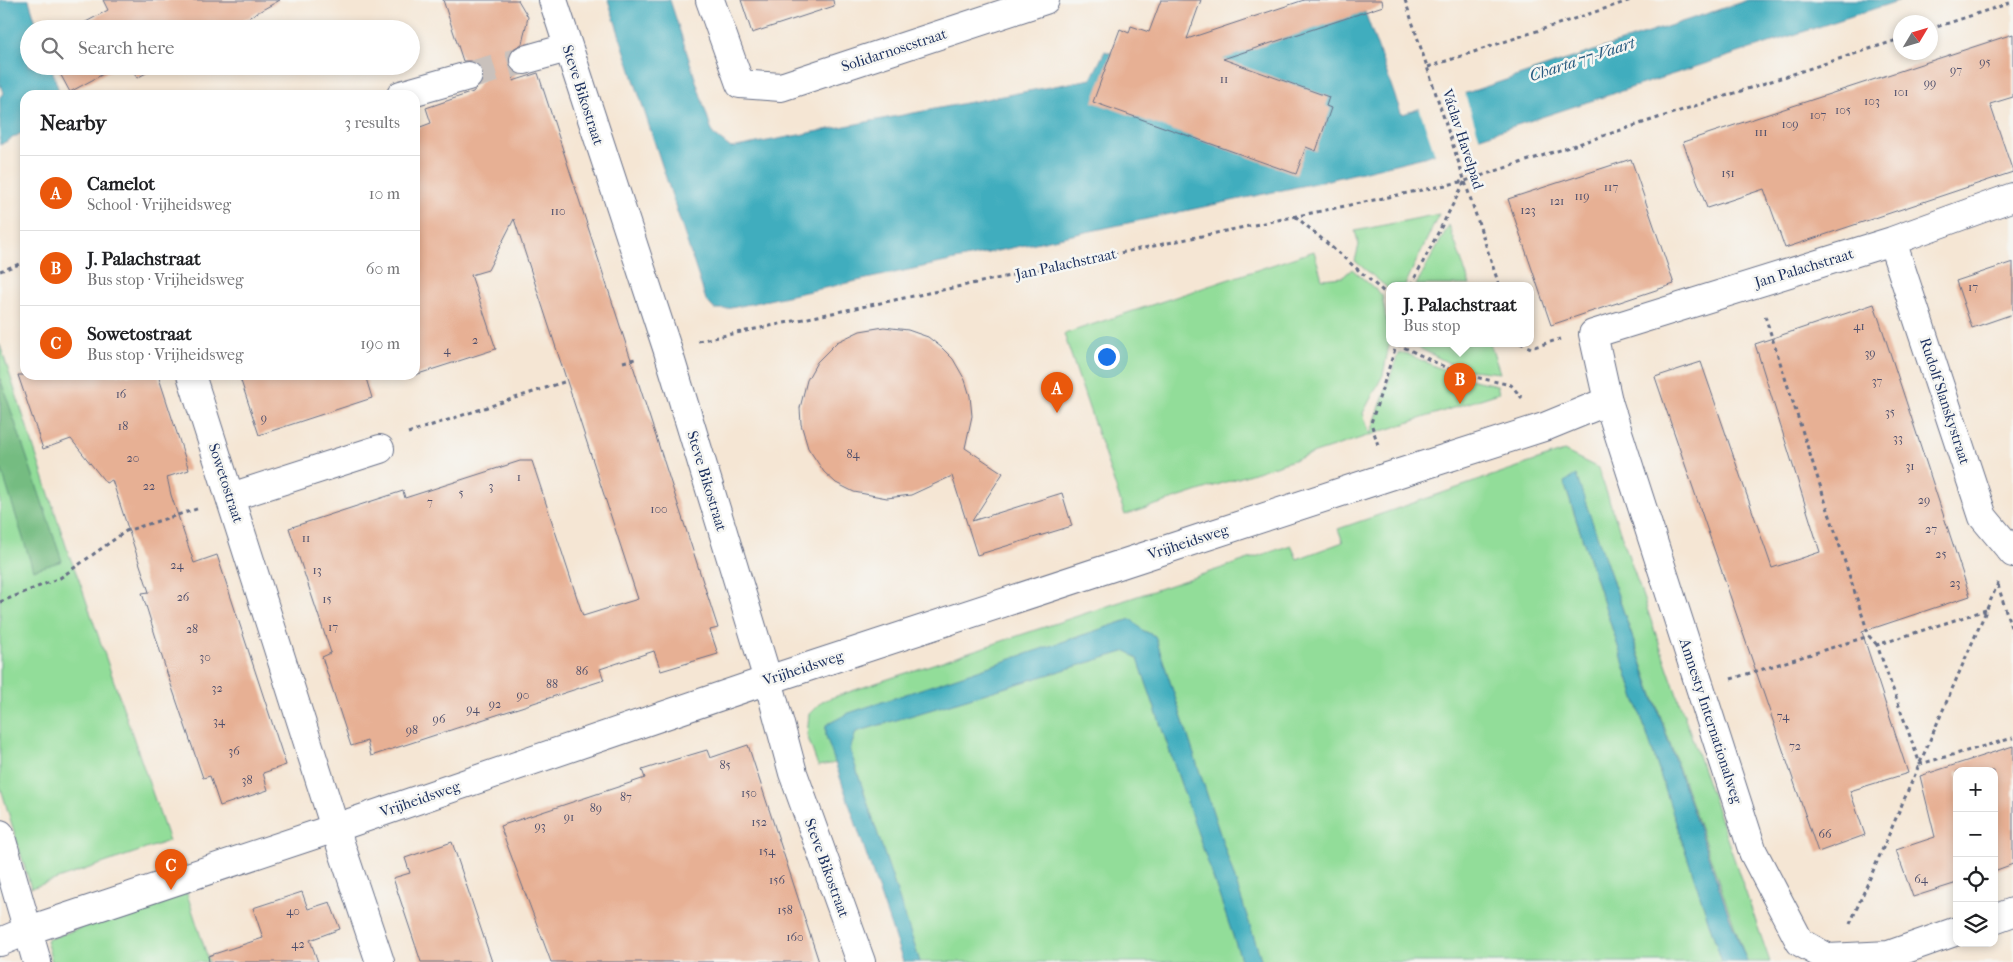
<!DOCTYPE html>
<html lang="en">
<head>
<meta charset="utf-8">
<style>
	body { margin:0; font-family:"IM FELL French Canon",serif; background:#f2f2f2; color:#202124 }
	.controls { position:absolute; right:15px; bottom:15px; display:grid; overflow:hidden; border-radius:10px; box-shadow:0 2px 8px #0003 }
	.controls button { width:45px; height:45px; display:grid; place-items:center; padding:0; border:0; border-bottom:1px solid #e0e0e0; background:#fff; color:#202124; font:25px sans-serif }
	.compass { position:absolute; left:1893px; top:15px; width:45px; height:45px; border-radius:50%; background:#fff; box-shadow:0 2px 8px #0003; rotate:52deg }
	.you { position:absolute; left:1106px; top:356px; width:18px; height:18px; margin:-12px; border:4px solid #fff; border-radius:50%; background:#1a73e8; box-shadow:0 0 0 8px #1a73e833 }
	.badge { display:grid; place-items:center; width:32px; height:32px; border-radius:50%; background:#ea580c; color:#fff; font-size:16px; font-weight:700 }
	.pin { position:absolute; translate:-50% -41px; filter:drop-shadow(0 1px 2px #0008) }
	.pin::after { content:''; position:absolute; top:26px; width:18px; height:15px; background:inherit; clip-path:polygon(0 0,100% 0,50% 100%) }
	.popup { position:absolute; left:1386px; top:282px; width:148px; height:65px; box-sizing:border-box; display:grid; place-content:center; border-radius:10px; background:#fff; filter:drop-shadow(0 1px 4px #0005); font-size:16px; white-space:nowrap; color:#757577 }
	.popup b { font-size:19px; color:#202124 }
	.popup::after { content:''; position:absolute; left:50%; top:100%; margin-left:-10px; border:10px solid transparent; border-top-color:#fff }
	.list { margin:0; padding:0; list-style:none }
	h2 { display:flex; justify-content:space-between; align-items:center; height:65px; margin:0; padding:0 20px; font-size:21px }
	h2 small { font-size:16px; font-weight:400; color:#757577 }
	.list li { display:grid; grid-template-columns:32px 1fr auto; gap:15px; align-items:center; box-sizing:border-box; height:75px; padding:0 20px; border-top:1px solid #e0e0e0 }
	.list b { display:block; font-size:19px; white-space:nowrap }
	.list p { margin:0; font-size:16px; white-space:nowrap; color:#757577 }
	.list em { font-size:16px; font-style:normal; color:#757577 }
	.icon { flex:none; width:28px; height:28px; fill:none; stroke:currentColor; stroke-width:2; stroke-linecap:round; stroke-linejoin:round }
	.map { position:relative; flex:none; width:2013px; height:962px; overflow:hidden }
	.search { position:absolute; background:#fff; box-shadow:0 2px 8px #0003; left:20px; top:20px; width:400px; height:55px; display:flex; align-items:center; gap:12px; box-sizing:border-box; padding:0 18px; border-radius:28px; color:#757577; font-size:19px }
	.panel { position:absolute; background:#fff; box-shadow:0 2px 8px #0003; left:20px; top:90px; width:400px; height:290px; border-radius:15px }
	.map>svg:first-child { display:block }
</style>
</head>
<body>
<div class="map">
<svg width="2013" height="962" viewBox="0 0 2013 962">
	<rect width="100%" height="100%" fill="#f6f6f2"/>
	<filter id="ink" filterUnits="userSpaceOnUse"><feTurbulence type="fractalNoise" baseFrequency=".02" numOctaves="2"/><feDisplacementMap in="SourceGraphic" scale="10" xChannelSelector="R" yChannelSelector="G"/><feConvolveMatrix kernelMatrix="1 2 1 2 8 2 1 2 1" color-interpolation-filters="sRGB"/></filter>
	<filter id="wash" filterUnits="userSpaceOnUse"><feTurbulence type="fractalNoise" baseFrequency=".0096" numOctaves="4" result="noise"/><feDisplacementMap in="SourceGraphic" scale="20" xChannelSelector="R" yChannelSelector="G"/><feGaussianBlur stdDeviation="1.12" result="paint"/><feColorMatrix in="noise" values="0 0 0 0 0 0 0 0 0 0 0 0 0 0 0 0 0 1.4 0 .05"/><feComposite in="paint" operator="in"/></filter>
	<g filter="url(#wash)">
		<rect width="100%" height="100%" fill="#f5e6d4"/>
		<path fill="#92dd99" stroke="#56867c" d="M 1439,214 L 1405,285 L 1390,285 L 1390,290 L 1355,261 L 1359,245 L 1355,231 Z
			M 1449,225 L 1470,285 L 1416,285 Z
			M 1314,251 L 1322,279 L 1343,277 L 1352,269 L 1382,295 L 1390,340 L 1383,375 L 1363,413 L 1370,435 L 1398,354 L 1405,353 L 1459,377 L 1497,385 L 1499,393 L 1125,515 L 1064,334 Z
			M 1409,343 L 1490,343 L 1500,373 L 1461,369 Z
			M 0,345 L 69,555 L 78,577 L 169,841 L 31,888 L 0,785 Z
			M 1564,451 L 1598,468 L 1770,962 L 1747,962 L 1576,476 L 1564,483 L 1722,962 L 1262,962 L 1155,636 L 1142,630 L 1131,619 L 849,713 L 826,725 L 826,736 L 836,763 L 818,766 L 807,735 L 809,714 L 822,701 L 1291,545 L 1297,559 L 1343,542 L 1338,529 Z
			M 1127,651 L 1138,659 L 1242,962 L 920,962 L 850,750 L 856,732 Z
			M 186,891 L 209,962 L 52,962 L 46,940 Z"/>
		<path fill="#75bc81" stroke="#487670" d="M 0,378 L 62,561 L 33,570 L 0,465 Z"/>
		<path fill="#40adbe" stroke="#2e6e8e" d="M 0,0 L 29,0 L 38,29 L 29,29 L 29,66 L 51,66 L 60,95 L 25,95 L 25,131 L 0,145 L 0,97 L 3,93 L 0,84 Z
			M 608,0 L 670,0 L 713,134 L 731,148 L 1091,79 L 1105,51 L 1111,53 L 1274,36 L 1365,12 L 1401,113 L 1403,114 L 1748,0 L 1901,0 L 1477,138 L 1424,157 L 1320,182 L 726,309 L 714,309 L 706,300 Z
			M 1576,475 L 1728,913 L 1747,962 L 1722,962 L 1564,482 Z
			M 1131,619 L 1142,630 L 1155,636 L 1262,962 L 1242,962 L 1138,659 L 1127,651 L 856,732 L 850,750 L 920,962 L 903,962 L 826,736 L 826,725 L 849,713 Z"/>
		<path fill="#f5e6d4" d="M 1464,92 L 1480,139 L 1435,154 L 1419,107 Z"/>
		<g id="blocks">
			<path fill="#e7b094" d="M 103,0 L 280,0 L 228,29 L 73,29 L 108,10 Z
				M 443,0 L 518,0 L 528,17 L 522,44 L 513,49 L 509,57 L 509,65 L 515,73 L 513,81 L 538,73 L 718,628 L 710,630 L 718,654 L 661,671 L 654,651 L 600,669 L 604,680 L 371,756 L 367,741 L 351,746 L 322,657 L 331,653 L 289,528 L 403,491 L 405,498 L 520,461 L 532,461 L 583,616 L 638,599 L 514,219 L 488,270 L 471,275 L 496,349 L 415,375 L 415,129 L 431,123 L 426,108 L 473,92 L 483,79 L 483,71 L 478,64 L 471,61 L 463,61 Z
				M 741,0 L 833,0 L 834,6 L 752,33 Z
				M 1161,0 L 1201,0 L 1187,39 L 1304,0 L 1382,0 L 1383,6 L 1223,59 L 1329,97 L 1326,106 L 1331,108 L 1316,151 L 1306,147 L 1296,174 L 1093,102 L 1120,29 L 1129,33 L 1131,26 L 1149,32 Z
				M 2013,34 L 2013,97 L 1990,104 L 2013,172 L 1785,248 L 1764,189 L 1707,208 L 1683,142 Z
				M 56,66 L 118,66 L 70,92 Z
				M 131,66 L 159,66 L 137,78 Z
				M 1631,159 L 1674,284 L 1551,325 L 1508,199 Z
				M 2013,262 L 2013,314 L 1972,328 L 1956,281 Z
				M 1874,304 L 1970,596 L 1862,632 L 1908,773 L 1850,791 L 1865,835 L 1818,852 L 1655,377 L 1701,362 L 1772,568 L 1820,552 L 1755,344 Z
				M 884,327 L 908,330 L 928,337 L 941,347 L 953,359 L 965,380 L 970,396 L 972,416 L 965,448 L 1003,473 L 972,521 L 1062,493 L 1072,526 L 977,555 L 952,476 L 911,495 L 887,498 L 854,492 L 836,483 L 824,472 L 808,448 L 801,424 L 800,408 L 807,380 L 817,362 L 837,342 L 860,331 Z
				M 18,375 L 158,375 L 189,470 L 167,477 L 171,495 L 194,563 L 217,555 L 286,765 L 263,773 L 268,790 L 220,806 L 210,776 L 203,778 L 167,673 L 142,593 L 149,592 L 112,480 L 106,483 L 71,439 L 43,449 Z
				M 239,375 L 365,375 L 372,398 L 259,435 Z
				M 748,745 L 819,962 L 551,962 L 500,826 L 645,778 L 642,770 L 680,758 L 707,750 L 710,758 Z
				M 2013,746 L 2013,864 L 1994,871 L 1994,771 L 1957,771 L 1957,883 L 1913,897 L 1896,850 L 1935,837 L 1920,776 Z
				M 452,842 L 492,962 L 421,962 L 393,878 L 410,873 L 405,858 Z
				M 302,892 L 308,909 L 330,902 L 340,929 L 310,940 L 318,962 L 209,962 L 208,956 L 263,938 L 253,908 Z"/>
		</g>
	</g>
	<g filter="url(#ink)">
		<use href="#blocks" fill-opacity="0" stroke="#676f87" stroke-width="1"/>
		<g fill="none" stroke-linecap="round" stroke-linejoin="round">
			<path stroke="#c9c1bc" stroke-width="28" stroke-dasharray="28 14" stroke-linecap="butt" d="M 468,76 L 524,60"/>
			<defs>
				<path id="street" d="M 553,0 L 667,348 L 768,680 L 793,773 L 861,962
					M 710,0 L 740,84 L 781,87 L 1045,0
					M 524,60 L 567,48
					M 401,95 L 468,76
					M 1892,241 L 1983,517 L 2013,553
					M 191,375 L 335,828 L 380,962
					M 1608,401 L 1593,334 L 1892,241 L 2013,197
					M 231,497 L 380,449
					M 0,834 L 37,962"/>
				<path id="secondary" d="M 1994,919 L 2013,912
					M 0,942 L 29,930 L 335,828 L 768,680 L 1387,477 L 1547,426 L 1608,401 L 1753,852 L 1800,942 L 1828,958 L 1889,955 L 1957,931"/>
			</defs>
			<use href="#street" stroke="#676f87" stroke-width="30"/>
			<use href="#secondary" stroke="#676f87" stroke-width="30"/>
			<path stroke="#676f87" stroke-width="3" stroke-dasharray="4 4" stroke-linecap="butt" d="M 1405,0 L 1499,285
				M 1930,29 L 2013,2
				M 1428,67 L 1631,0
				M 1295,216 L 1390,297
				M 0,271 L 25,262
				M 1411,285 L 1465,181
				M 1765,316 L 1869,636 L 1877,645
				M 698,341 L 1465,181 L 1900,39
				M 1520,343 L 1531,348 L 1560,339
				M 1397,344 L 1457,373 L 1511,385 L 1522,398
				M 623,362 L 635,359
				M 408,433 L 567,381
				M 1378,445 L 1371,423 L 1397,343
				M 1998,585 L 2013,634
				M 0,602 L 60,578 L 126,531 L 200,508
				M 1986,610 L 1877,645 L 1920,764 L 2013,738
				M 1731,679 L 1869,636
				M 1850,924 L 1999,581"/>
			<use href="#street" stroke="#fff" stroke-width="28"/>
			<use href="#secondary" stroke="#fff" stroke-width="28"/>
		</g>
	</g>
	<g text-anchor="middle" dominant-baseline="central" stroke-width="5" stroke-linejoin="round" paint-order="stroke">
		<g font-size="12" fill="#4e4f6c">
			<text x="1985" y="62">95</text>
			<text x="1956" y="70">97</text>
			<text x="1224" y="79">11</text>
			<text x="1930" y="83">99</text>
			<text x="1901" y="92">101</text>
			<text x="1872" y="101">103</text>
			<text x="1843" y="110">105</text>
			<text x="1818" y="115">107</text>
			<text x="1790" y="124">109</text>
			<text x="1761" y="132">111</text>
			<text x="1728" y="173">151</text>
			<text x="1611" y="187">117</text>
			<text x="1582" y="196">119</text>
			<text x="1557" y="201">121</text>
			<text x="1528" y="210">123</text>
			<text x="558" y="211">110</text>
			<text x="1973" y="287">17</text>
			<text x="1859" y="326">41</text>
			<text x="475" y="340">2</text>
			<text x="447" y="350">4</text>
			<text x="1870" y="353">39</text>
			<text x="1877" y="381">37</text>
			<text x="121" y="394">16</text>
			<text x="1890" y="412">35</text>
			<text x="264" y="418">9</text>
			<text x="123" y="426">18</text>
			<text x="1898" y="438">33</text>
			<text x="853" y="454">84</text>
			<text x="133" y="458">20</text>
			<text x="1910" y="466">31</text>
			<text x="519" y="477">1</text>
			<text x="149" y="486">22</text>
			<text x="491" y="486">3</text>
			<text x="461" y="493">5</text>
			<text x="1924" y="500">29</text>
			<text x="430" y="502">7</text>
			<text x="659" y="509">100</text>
			<text x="1931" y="529">27</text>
			<text x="306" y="538">11</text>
			<text x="1941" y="554">25</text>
			<text x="177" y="565">24</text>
			<text x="317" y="570">13</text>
			<text x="1955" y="583">23</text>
			<text x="183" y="597">26</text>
			<text x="327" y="599">15</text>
			<text x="333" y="627">17</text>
			<text x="192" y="629">28</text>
			<text x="205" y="657">30</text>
			<text x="582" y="671">86</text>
			<text x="552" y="684">88</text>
			<text x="217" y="688">32</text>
			<text x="523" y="695">90</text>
			<text x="495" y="704">92</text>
			<text x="473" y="709">94</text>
			<text x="1783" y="716">74</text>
			<text x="439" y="719">96</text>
			<text x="219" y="721">34</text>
			<text x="412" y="730">98</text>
			<text x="1795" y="746">72</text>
			<text x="234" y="751">36</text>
			<text x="725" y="765">85</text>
			<text x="247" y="780">38</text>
			<text x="749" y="793">150</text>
			<text x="626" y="797">87</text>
			<text x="596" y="808">89</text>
			<text x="569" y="817">91</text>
			<text x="759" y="822">152</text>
			<text x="540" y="826">93</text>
			<text x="1825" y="834">66</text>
			<text x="767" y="851">154</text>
			<text x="1921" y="879">64</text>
			<text x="777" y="880">156</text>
			<text x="785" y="910">158</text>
			<text x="293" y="911">40</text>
			<text x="795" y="937">160</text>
			<text x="298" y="944">42</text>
		</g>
		<g font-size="15" fill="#1b2f5e" stroke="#f6f6f2">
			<text transform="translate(894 50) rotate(-18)">Solidarnoscstraat</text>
			<text transform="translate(583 95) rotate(72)">Steve Bikostraat</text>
			<text transform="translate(1463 139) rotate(72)">Václav Havelpad</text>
			<text transform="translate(1066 264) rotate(-12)">Jan Palachstraat</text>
			<text transform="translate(1804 268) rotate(-17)">Jan Palachstraat</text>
			<text transform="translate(1945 401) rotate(72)">Rudolf Slanskystraat</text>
			<text transform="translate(707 481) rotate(73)">Steve Bikostraat</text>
			<text transform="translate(226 483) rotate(72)">Sowetostraat</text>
			<text transform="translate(1188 542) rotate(-18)">Vrijheidsweg</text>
			<text transform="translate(803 668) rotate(-18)">Vrijheidsweg</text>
			<text transform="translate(1711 721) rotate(72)">Amnesty Internationalweg</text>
			<text transform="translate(420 799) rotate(-19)">Vrijheidsweg</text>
			<text transform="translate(827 868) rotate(70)">Steve Bikostraat</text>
		</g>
		<g font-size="16" font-style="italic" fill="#285b80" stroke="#f6f6f2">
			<text transform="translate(1582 59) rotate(-18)">Charta 77-Vaart</text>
		</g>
	</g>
</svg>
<div class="controls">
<button>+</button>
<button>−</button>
<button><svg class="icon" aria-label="locate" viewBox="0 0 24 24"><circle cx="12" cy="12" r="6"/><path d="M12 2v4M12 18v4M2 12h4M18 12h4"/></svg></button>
<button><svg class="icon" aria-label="layers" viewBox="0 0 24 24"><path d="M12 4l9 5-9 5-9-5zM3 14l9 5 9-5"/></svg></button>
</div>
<svg class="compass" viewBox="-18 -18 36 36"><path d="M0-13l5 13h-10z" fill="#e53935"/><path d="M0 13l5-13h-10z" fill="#757577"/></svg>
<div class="you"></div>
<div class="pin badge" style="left:1057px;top:413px">A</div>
<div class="pin badge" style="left:1460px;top:404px">B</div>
<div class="popup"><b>J. Palachstraat</b>Bus stop</div>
<div class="pin badge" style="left:171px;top:890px">C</div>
<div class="search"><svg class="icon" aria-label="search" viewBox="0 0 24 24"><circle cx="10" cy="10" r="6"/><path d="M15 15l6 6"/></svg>Search here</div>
<section class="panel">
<h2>Nearby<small>3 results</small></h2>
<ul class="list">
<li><span class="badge">A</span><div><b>Camelot</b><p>School · Vrijheidsweg</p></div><em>10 m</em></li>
<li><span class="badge">B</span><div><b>J. Palachstraat</b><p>Bus stop · Vrijheidsweg</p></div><em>60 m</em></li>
<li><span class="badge">C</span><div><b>Sowetostraat</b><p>Bus stop · Vrijheidsweg</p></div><em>190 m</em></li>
</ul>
</section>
</div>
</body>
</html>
